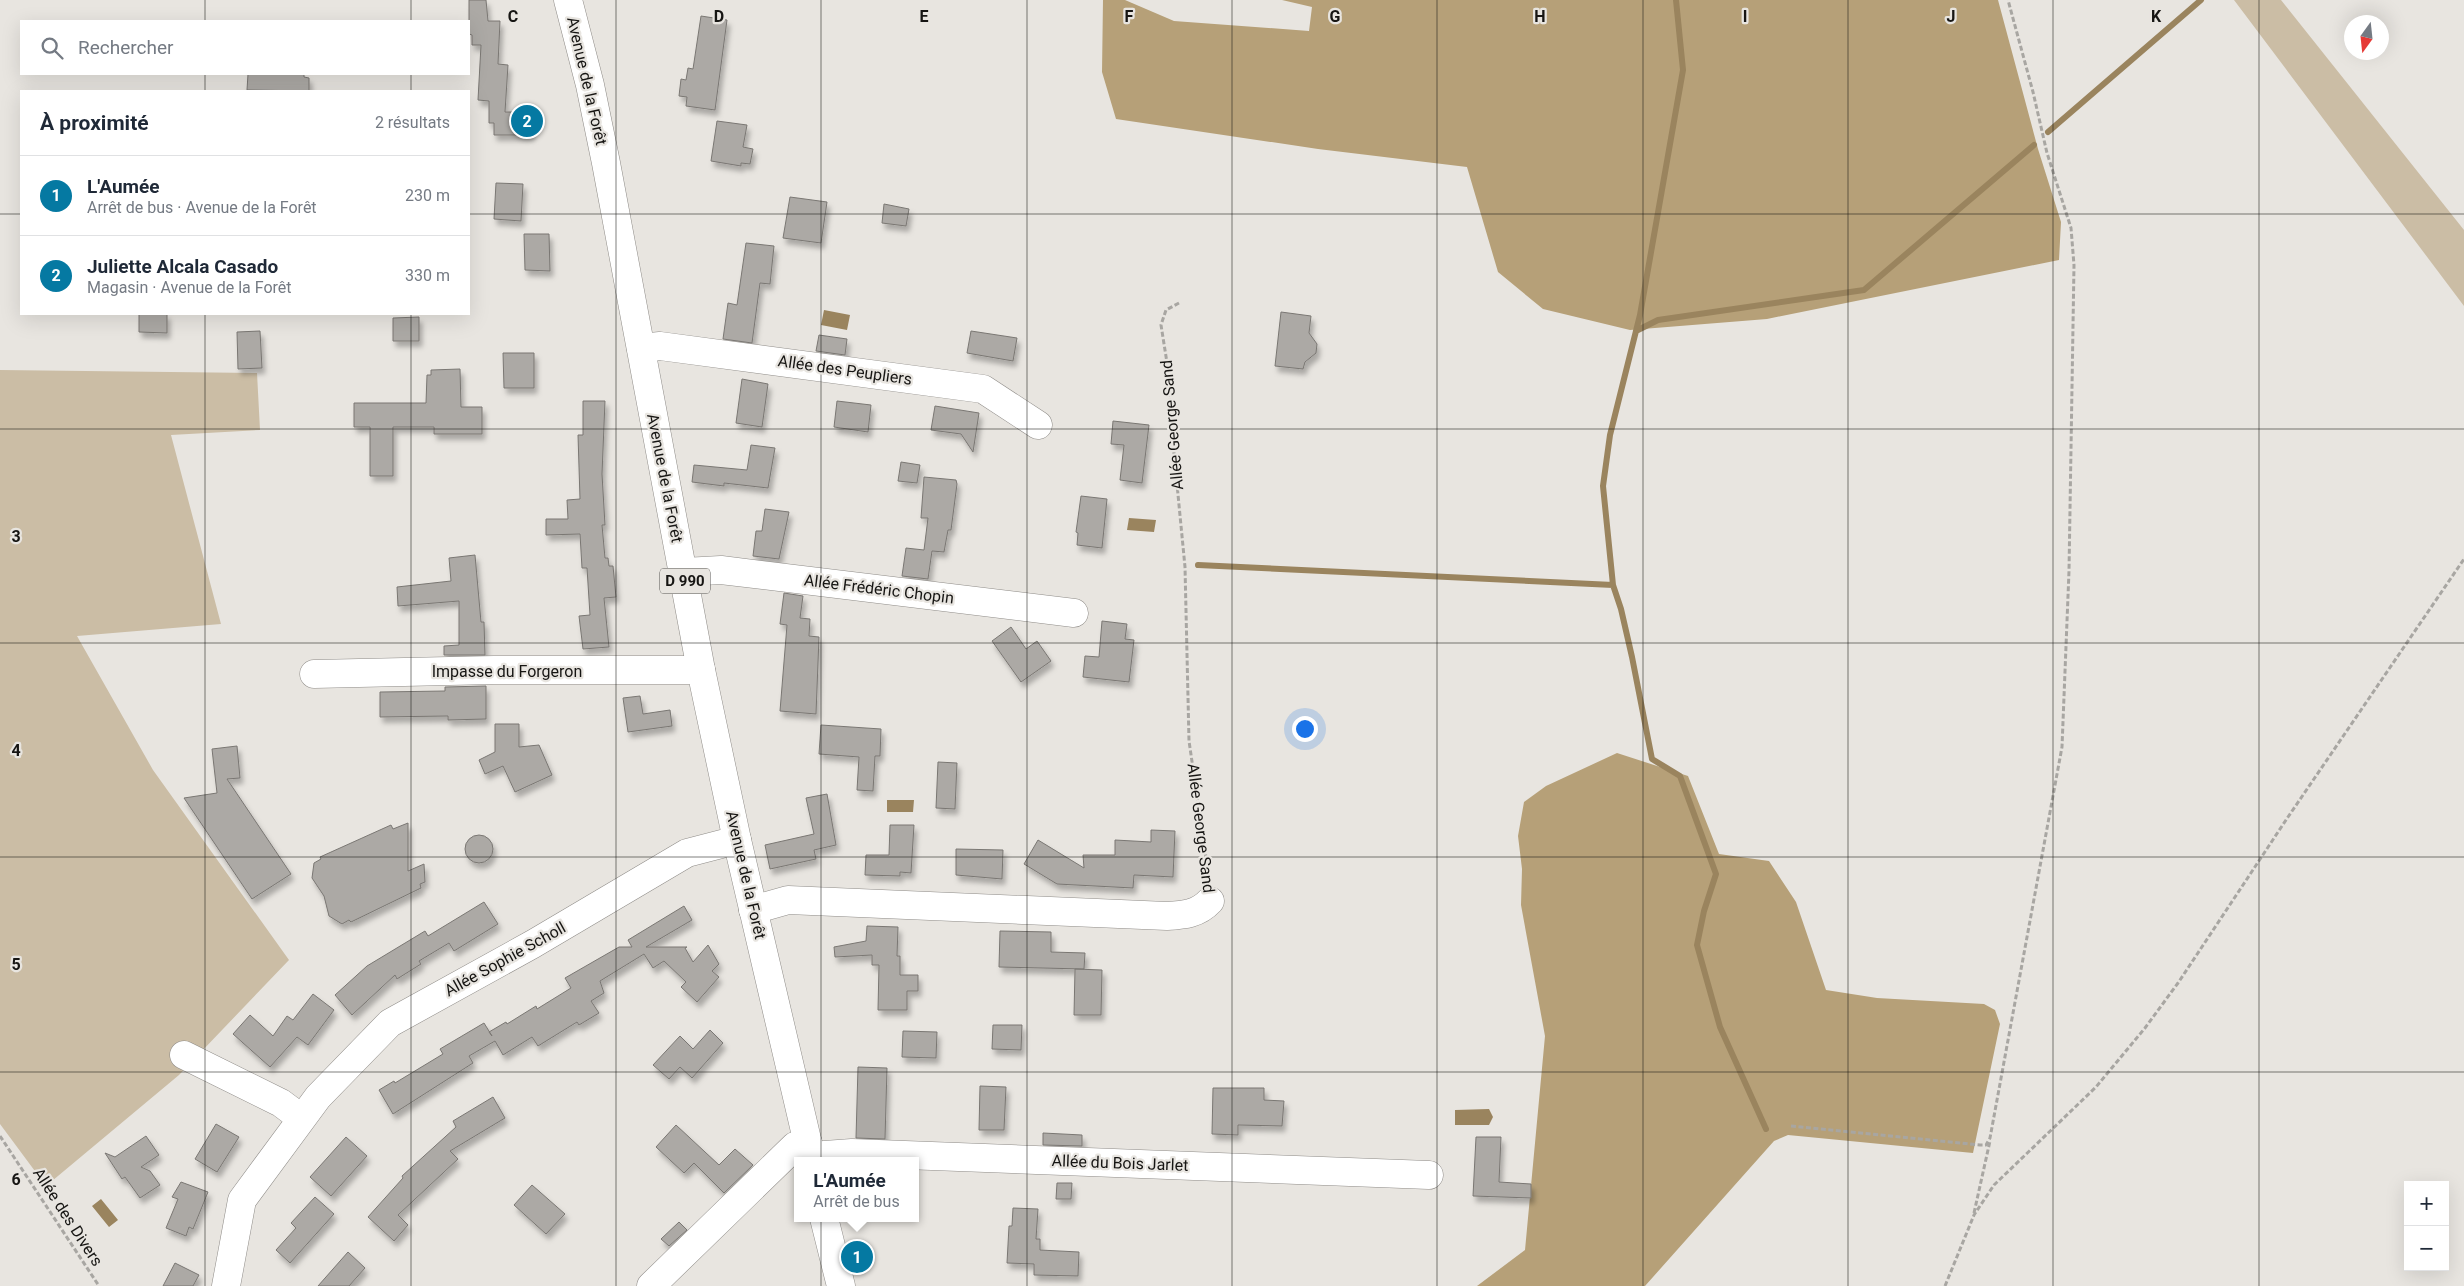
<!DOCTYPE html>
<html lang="fr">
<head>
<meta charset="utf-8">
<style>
	body { margin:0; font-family:Roboto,sans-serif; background:#f2f2f3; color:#1f2937 }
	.controls { position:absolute; right:15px; bottom:15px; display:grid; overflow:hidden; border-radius:0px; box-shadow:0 5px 20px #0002 }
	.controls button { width:45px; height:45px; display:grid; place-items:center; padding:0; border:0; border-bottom:1px solid #e0e1e3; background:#fff; color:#1f2937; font:25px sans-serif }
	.compass { position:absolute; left:2344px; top:15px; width:45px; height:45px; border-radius:50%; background:#fff; box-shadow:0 5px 20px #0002; rotate:195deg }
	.you { position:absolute; left:1304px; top:728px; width:18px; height:18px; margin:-12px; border:4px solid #fff; border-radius:50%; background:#1a73e8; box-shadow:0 0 0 8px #1a73e833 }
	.badge { display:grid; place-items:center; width:32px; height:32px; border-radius:50%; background:#0579a2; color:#fff; font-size:16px; font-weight:700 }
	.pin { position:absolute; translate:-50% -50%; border:2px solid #fff; box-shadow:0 1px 5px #0006 }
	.popup { position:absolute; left:794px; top:1157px; width:125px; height:65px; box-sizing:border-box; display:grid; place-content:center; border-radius:0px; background:#fff; filter:drop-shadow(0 1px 4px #0005); font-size:16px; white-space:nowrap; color:#747a83 }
	.popup b { font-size:19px; color:#1f2937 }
	.popup::after { content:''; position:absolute; left:50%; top:100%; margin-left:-10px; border:10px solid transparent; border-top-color:#fff }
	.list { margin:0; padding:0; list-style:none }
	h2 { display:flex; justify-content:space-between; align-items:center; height:65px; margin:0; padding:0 20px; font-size:21px }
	h2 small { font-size:16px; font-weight:400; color:#747a83 }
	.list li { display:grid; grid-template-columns:32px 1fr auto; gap:15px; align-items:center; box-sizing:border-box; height:80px; padding:0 20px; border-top:1px solid #e0e1e3 }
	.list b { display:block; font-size:19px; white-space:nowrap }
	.list p { margin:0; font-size:16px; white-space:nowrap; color:#747a83 }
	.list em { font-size:16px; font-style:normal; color:#747a83 }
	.icon { flex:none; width:28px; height:28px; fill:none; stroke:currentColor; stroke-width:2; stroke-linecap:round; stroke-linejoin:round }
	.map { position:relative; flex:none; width:2464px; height:1286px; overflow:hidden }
	.search { position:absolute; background:#fff; box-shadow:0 5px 20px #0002; left:20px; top:20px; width:450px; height:55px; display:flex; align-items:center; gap:12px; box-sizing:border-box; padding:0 18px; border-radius:0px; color:#747a83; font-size:19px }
	.panel { position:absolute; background:#fff; box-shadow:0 5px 20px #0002; left:20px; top:90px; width:450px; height:225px; border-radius:0px }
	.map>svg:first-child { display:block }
</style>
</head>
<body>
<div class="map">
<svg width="2464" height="1286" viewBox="0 0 2464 1286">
	<defs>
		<filter id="shadow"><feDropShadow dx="3" dy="5.5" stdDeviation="2.5" flood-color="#0004"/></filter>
	</defs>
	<rect width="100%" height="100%" fill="#e8e5e0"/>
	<path fill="#cbbda5" d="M 2234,0 L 2281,0 L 2464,230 L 2464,306 Z
		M 0,370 L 257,373 L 260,430 L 171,435 L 221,624 L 77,636 L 153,770 L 289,960 L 179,1075 L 46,1186 L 0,1124 Z"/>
	<path fill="#b6a078" d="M 1103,0 L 1125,0 L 1174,21 L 1309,31 L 1312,7 L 1282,0 L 1998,0 L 2038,149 L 2061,222 L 2059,260 L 1767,319 L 1630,330 L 1543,309 L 1498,272 L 1467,167 L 1318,149 L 1116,119 L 1102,72 Z
		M 1617,753 L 1688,776 L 1719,854 L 1769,861 L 1796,902 L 1826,990 L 1877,998 L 1984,1004 L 1995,1010 L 2000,1024 L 1973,1153 L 1788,1135 L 1774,1141 L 1645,1286 L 1477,1286 L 1525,1250 L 1545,1036 L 1521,905 L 1522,869 L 1518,836 L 1524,802 L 1546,786 Z"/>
	<path fill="#9a845e" d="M 824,310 L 850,315 L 847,330 L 821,325 Z
		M 1129,518 L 1156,520 L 1154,532 L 1127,530 Z
		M 887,800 L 914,800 L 913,812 L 887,812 Z
		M 1489,1109 L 1493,1117 L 1489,1125 L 1455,1125 L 1455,1110 Z
		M 101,1199 L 118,1220 L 109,1227 L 92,1206 Z"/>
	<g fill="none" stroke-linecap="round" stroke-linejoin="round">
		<path stroke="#9a845e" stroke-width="6" d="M 2048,132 L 2201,0
			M 1636,331 L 1658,320 L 1864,290 L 2034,145
			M 1198,565 L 1613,585 L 1603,486 L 1610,435 L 1640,315 L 1683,70 L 1676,0
			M 1613,585 L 1621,609 L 1632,657 L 1652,759 L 1680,776 L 1716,874 L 1704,911 L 1697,945 L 1720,1027 L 1766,1129"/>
	</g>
	<path fill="#aca9a5" stroke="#7a7773" filter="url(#shadow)" d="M 469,0 L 486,0 L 488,21 L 500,21 L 498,64 L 508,65 L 505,112 L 532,112 L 531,135 L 494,135 L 494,123 L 489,123 L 489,101 L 478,100 L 481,45 L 472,45 L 472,35 L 469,34 Z
		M 701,16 L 727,20 L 715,110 L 686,106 L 687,97 L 679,96 L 681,79 L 686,80 L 688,68 L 693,69 Z
		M 248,74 L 304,74 L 304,77 L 309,78 L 309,91 L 247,90 Z
		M 717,121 L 747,125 L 743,147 L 753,149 L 750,164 L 741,163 L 741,166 L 711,161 Z
		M 496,183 L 523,184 L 521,221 L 494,219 Z
		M 790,197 L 827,202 L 821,243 L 783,238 Z
		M 884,204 L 909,209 L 906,226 L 882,223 Z
		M 524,234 L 549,234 L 550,271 L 525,270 Z
		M 746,243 L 774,246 L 770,284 L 760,283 L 752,343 L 723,339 L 728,303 L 737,305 Z
		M 1281,312 L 1311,316 L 1309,333 L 1317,344 L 1316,353 L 1305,362 L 1303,369 L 1275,366 Z
		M 139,314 L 167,314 L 167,333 L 139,332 Z
		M 419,317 L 419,341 L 393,341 L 393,318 Z
		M 260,331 L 262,368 L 238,369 L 237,332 Z
		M 971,331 L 1017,338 L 1013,361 L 967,353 Z
		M 819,335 L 847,339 L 845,355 L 816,351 Z
		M 503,353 L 534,353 L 534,388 L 504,388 Z
		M 460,369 L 461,407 L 482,407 L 482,434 L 434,434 L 434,427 L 393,427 L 393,476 L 370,476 L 370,427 L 354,427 L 354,403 L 426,403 L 427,375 L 431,375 L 431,370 Z
		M 742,379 L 768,384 L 762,427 L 736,423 Z
		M 583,401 L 605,401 L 602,474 L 605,525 L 602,525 L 605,558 L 608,558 L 609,566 L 613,566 L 616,597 L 604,598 L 609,647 L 583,649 L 579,616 L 590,615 L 587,568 L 582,568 L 580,534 L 546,535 L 546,519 L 568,519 L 567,500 L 580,499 L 578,435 L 583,435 Z
		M 837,401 L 871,405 L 868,432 L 834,427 Z
		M 935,406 L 979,413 L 973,452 L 961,434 L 931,430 Z
		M 1113,421 L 1149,425 L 1142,483 L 1120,480 L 1124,445 L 1111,444 Z
		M 751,445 L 775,448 L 768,488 L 724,483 L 724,486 L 692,482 L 694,465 L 747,470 Z
		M 901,462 L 920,465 L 917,483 L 898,481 Z
		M 924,477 L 956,480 L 957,484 L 951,530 L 948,530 L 944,552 L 932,551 L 928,579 L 902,576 L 906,548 L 924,550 L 928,518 L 921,518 Z
		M 1081,496 L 1107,499 L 1102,548 L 1077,545 L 1078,533 L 1076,532 Z
		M 765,509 L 789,512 L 779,559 L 753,556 L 756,531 L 762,531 Z
		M 475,555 L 481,622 L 484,622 L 485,655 L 444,655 L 444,646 L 459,645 L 459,601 L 398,606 L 397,587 L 451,581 L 449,558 Z
		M 784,593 L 803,596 L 800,618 L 810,619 L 809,636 L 819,637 L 816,714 L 780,711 L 787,625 L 780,624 Z
		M 1102,621 L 1127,624 L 1125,639 L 1134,640 L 1129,682 L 1083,677 L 1085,656 L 1099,657 Z
		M 1011,627 L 1026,649 L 1037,641 L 1051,661 L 1021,682 L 992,641 Z
		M 486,686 L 486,719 L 448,720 L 448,716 L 380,717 L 380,692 L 445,691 L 445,687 Z
		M 640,696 L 643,714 L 670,710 L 672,726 L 628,732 L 623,698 Z
		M 495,724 L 519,724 L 519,747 L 539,745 L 552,775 L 515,792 L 503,766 L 485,774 L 479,760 L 495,752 Z
		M 821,725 L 881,729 L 880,756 L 875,756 L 873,791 L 857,790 L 859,757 L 819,754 Z
		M 237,746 L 240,778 L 227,779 L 291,874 L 252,899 L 184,798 L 217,793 L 212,749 Z
		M 938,762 L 957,763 L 955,809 L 936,808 Z
		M 827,794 L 836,845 L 814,850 L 816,859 L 770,869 L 765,845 L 814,834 L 806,798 Z
		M 408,823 L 408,871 L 424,864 L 425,882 L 420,884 L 421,888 L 351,922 L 349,920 L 342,924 L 329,916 L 324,896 L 312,878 L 314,863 L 321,859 L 320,857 L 391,825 L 393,829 Z
		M 890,825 L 914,825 L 911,873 L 900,872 L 900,876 L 865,875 L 866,855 L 889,855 Z
		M 1151,830 L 1175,831 L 1173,877 L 1134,875 L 1133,888 L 1057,884 L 1024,864 L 1038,840 L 1084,868 L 1083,855 L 1115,855 L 1115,840 L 1151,842 Z
		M465 849a14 14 0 1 1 28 0a14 14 0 1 1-28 0Z
		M 956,849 L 1003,850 L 1002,879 L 956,875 Z
		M 484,902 L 498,924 L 454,951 L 449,943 L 419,961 L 421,964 L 397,979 L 395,975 L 352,1015 L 335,995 L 367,966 L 425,931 L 428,936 Z
		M 684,906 L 692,920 L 646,947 L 687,947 L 685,948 L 693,962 L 708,945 L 719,964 L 712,971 L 719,977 L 697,1002 L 681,987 L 686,982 L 664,961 L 653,968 L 644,954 L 600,981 L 604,993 L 591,1001 L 599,1013 L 579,1025 L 577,1022 L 538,1046 L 532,1037 L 503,1055 L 495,1041 L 469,1056 L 473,1063 L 393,1114 L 379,1090 L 394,1081 L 395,1083 L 443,1054 L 440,1049 L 484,1023 L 492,1036 L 489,1032 L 506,1022 L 507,1024 L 536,1006 L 537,1009 L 571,988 L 565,978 L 619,947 L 632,947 L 628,940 Z
		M 867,926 L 898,927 L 897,956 L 900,956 L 900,975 L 918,975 L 918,991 L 907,991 L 907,1010 L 878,1010 L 879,965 L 872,965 L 872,955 L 835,957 L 834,947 L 866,941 Z
		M 1000,931 L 1051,932 L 1051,952 L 1085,953 L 1084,969 L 999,967 Z
		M 1075,969 L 1102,970 L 1101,1015 L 1074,1015 Z
		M 313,994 L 334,1010 L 308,1045 L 297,1037 L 270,1067 L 233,1034 L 250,1015 L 273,1036 L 287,1016 L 293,1020 Z
		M 993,1025 L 1022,1025 L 1021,1050 L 992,1049 Z
		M 710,1030 L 723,1043 L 692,1078 L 680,1067 L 669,1079 L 653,1065 L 680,1036 L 693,1049 Z
		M 903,1031 L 937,1032 L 936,1058 L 902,1057 Z
		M 858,1067 L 887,1068 L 885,1139 L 856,1138 Z
		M 980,1086 L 1006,1087 L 1004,1130 L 979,1130 Z
		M 1213,1088 L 1264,1088 L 1264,1100 L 1284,1101 L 1282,1126 L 1238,1125 L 1238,1135 L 1212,1134 Z
		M 493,1097 L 505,1118 L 450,1151 L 458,1159 L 398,1215 L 408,1225 L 394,1241 L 368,1217 L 403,1178 L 402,1176 L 456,1127 L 453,1121 Z
		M 216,1124 L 239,1137 L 217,1172 L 195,1159 Z
		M 676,1125 L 719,1165 L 735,1149 L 753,1165 L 724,1193 L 694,1163 L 684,1173 L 656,1147 Z
		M 1043,1133 L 1082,1135 L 1082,1146 L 1043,1145 Z
		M 146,1136 L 159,1155 L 141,1167 L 150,1171 L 160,1185 L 140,1198 L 125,1177 L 122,1179 L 105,1153 L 115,1157 Z
		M 346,1137 L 367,1156 L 331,1196 L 310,1177 Z
		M 1476,1137 L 1501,1137 L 1499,1182 L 1531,1184 L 1531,1198 L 1473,1196 Z
		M 181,1182 L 208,1192 L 193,1229 L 189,1227 L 186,1236 L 166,1228 L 178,1199 L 172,1197 Z
		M 1057,1183 L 1072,1183 L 1071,1199 L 1056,1199 Z
		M 532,1185 L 565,1214 L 546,1234 L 514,1205 Z
		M 315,1197 L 334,1214 L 290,1263 L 276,1250 L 296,1228 L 291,1223 Z
		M 1013,1208 L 1038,1209 L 1036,1239 L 1040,1239 L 1040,1250 L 1079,1252 L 1078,1276 L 1034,1275 L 1034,1264 L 1007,1263 L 1009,1226 L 1012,1226 Z
		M 679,1222 L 687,1230 L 669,1246 L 661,1239 Z
		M 348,1252 L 365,1268 L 349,1286 L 318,1286 Z
		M 175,1263 L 199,1275 L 193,1286 L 163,1286 Z"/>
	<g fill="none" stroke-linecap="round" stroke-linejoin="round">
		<defs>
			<path id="minor" d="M 641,348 L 660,346 L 983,389 L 1038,425
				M 684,572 L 721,570 L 1074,613
				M 314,674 L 494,670 L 701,670
				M 753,910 L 788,900 L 1167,916 C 1184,915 1198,914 1210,901
				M 184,1055 L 281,1103 L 301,1118
				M 811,1156 L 852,1153 L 1429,1175
				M 226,1286 L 242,1200 L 318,1097 L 390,1023 L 533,944 L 687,853 L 737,840
				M 651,1286 L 795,1146 L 808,1143"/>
			<path id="major" d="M 568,0 L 590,85 L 606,163 L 701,670 L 737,840 L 812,1161
				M 824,1218 L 841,1286"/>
		</defs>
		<use href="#minor" stroke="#8f8c88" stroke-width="29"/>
		<use href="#major" stroke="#8f8c88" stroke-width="29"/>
		<path stroke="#a8a6a2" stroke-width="3" stroke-dasharray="5 2.5" stroke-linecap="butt" d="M 1179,303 L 1166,310 L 1161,325 L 1168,369 L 1170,412 L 1185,567 L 1189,741 L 1209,878
			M 1791,1126 L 1980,1145 L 1986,1145 L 1990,1138 L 2062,747 L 2069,571 L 2074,265 L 2071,228 L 2047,153 L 2033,92 L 2008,0
			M 0,1136 L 99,1286
			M 1974,1213 L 1990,1141
			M 1945,1286 L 1974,1215 L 1994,1185 L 2096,1087 L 2145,1028 L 2178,983 L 2288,817 L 2464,559"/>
		<use href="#minor" stroke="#fff" stroke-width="28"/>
		<use href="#major" stroke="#fff" stroke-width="28"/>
	</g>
	<path fill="none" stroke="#161513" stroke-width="1" stroke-opacity="0.55" d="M 205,0 L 205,21M 411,0 L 411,21M 616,0 L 616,1286M 821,0 L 821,1286M 1027,0 L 1027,1286M 1232,0 L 1232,1286M 1437,0 L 1437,1286M 1643,0 L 1643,1286M 1848,0 L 1848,1286M 2053,0 L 2053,1286M 2259,0 L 2259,1286M 205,74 L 205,91M 411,74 L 411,91M 0,214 L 21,214M 469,214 L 2464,214M 205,314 L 205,1286M 411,314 L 411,1286M 0,429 L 2464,429M 0,643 L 2464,643M 0,857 L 2464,857M 0,1072 L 2464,1072"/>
	<g text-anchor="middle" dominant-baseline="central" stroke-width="4.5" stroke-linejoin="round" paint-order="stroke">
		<rect fill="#e8e5e0" stroke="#555350" stroke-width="1" x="660" y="568.5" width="50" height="25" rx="4"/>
		<g font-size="15" font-weight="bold" fill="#161513">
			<text x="685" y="581">D 990</text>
		</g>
		<g font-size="16" fill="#161513" stroke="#e8e5e0">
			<text transform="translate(587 81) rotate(77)">Avenue de la Forêt</text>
			<text transform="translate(845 370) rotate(8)">Allée des Peupliers</text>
			<text transform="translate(1172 425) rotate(-95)">Allée George Sand</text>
			<text transform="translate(665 478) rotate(79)">Avenue de la Forêt</text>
			<text transform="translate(879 589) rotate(7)">Allée Frédéric Chopin</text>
			<text x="507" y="671">Impasse du Forgeron</text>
			<text transform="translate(1201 828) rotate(83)">Allée George Sand</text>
			<text transform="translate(746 875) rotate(77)">Avenue de la Forêt</text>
			<text transform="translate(505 959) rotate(-29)">Allée Sophie Scholl</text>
			<text transform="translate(1120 1163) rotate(2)">Allée du Bois Jarlet</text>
			<text transform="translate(68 1217) rotate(57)">Allée des Divers</text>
		</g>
	</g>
	<g font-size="16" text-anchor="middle" font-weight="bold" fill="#161513" stroke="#e8e5e0" stroke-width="4.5" stroke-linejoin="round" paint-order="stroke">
		<text x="513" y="22">C</text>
		<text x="719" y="22">D</text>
		<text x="924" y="22">E</text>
		<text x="1129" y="22">F</text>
		<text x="1335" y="22">G</text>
		<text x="1540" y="22">H</text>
		<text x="1745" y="22">I</text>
		<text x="1951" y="22">J</text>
		<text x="2156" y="22">K</text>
		<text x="16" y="542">3</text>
		<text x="16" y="756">4</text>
		<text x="16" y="970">5</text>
		<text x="16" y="1185">6</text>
	</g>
</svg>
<div class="controls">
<button>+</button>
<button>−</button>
</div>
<svg class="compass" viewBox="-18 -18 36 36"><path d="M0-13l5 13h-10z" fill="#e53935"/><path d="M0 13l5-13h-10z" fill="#747a83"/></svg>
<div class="you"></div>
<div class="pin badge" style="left:857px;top:1257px">1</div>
<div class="popup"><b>L'Aumée</b>Arrêt de bus</div>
<div class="pin badge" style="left:527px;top:121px">2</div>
<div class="search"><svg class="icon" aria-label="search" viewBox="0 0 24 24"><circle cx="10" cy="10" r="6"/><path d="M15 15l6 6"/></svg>Rechercher</div>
<section class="panel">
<h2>À proximité<small>2 résultats</small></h2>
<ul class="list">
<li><span class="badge">1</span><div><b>L'Aumée</b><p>Arrêt de bus · Avenue de la Forêt</p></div><em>230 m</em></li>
<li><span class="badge">2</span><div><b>Juliette Alcala Casado</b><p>Magasin · Avenue de la Forêt</p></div><em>330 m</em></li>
</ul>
</section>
</div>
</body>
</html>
